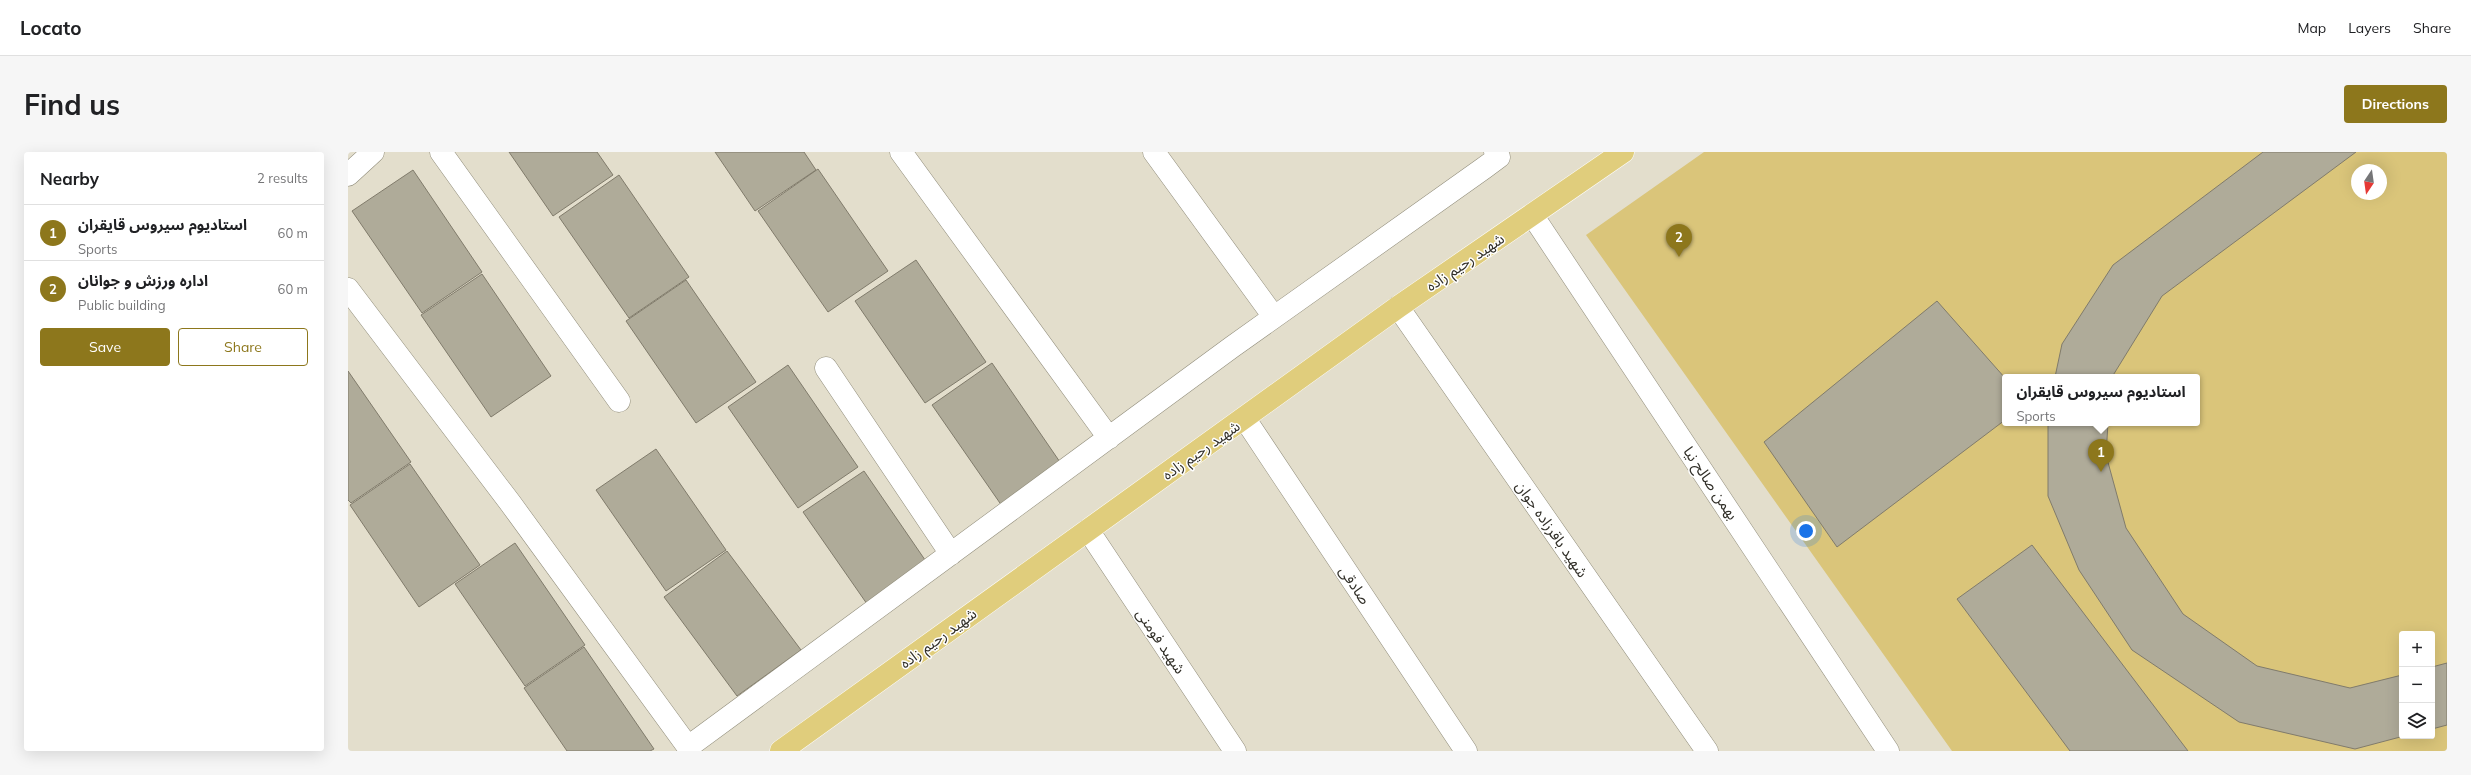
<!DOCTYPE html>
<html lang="en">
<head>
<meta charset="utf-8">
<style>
	body { margin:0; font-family:Mulish,"Noto Sans Arabic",sans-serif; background:#f6f6f6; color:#202124 }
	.controls { position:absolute; right:12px; bottom:12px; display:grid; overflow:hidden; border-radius:4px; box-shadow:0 4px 16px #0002 }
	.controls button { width:36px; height:36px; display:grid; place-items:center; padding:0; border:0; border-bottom:1px solid #e0e0e0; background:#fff; color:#202124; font:20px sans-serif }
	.compass { position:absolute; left:2003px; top:12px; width:36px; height:36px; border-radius:50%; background:#fff; box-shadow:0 4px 16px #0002; rotate:193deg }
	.you { position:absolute; left:1458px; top:379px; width:14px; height:14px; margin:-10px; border:3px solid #fff; border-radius:50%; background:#1a73e8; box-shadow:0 0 0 6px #1a73e833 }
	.badge { display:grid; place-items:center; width:26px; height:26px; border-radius:50%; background:#8d771c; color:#fff; font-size:13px; font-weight:700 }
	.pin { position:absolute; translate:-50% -33px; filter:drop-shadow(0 1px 2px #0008) }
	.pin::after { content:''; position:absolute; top:21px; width:14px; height:12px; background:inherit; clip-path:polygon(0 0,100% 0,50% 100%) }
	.popup { position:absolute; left:1654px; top:222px; width:198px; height:52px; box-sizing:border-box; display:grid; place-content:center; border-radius:4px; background:#fff; filter:drop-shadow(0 1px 3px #0005); font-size:13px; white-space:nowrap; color:#757577 }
	.popup b { font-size:15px; color:#202124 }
	.popup::after { content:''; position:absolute; left:50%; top:100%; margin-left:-8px; border:8px solid transparent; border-top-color:#fff }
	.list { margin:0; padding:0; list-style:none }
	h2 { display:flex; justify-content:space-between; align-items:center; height:52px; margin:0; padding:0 16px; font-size:17px }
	h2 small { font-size:13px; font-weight:400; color:#757577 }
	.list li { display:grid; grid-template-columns:26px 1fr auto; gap:12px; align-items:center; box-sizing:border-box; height:56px; padding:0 16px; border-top:1px solid #e0e0e0 }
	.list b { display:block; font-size:15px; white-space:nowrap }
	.list p { margin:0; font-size:13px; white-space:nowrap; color:#757577 }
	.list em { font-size:13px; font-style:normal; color:#757577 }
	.actions { display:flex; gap:8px; padding:12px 16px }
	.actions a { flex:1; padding:9px 0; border:1px solid #8d771c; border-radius:4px; text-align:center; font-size:14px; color:#8d771c }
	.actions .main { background:#8d771c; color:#fff }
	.icon { flex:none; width:22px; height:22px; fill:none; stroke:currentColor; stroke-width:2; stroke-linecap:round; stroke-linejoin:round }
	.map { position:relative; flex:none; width:2099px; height:599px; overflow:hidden; border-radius:4px }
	header { display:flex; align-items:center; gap:24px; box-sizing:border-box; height:56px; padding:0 20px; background:#fff; border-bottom:1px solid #e0e0e0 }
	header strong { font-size:19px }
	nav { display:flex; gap:22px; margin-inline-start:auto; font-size:14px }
	.intro { display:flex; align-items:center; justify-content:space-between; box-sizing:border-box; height:96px; padding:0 24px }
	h1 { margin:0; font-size:28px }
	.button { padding:10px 18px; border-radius:4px; background:#8d771c; color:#fff; font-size:14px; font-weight:700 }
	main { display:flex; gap:24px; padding:0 24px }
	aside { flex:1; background:#fff; border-radius:4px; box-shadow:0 4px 16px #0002 }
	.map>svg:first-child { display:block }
</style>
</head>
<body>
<header>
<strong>Locato</strong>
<nav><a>Map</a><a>Layers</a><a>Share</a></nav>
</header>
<div class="intro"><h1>Find us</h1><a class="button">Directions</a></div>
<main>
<aside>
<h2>Nearby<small>2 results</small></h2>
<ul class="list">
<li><span class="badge">1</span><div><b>استادیوم سیروس قایقران</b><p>Sports</p></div><em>60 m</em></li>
<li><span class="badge">2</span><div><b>اداره ورزش و جوانان</b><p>Public building</p></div><em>60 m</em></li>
</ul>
<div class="actions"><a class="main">Save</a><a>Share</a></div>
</aside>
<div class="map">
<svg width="2099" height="599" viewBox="0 0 2099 599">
	<rect width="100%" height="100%" fill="#e3decc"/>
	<path fill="#dac57a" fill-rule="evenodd" d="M 1356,0 L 2099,0 L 2099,599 L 1604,599 L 1238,83 ZM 2009,18 L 2033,18 L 2033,42 L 2009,42 ZM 1657,225 L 1849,225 L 1849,271 L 1657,271 ZM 2054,482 L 2084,482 L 2084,584 L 2054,584 Z"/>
	<path fill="#afab99" stroke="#807b6b" d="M 161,0 L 249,0 L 265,23 L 205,64 Z
		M 367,0 L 456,0 L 468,18 L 407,59 Z
		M 1915,0 L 2008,0 L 1814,144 L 1764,225 L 1707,225 L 1714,192 L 1765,113 Z
		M 470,17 L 540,119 L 480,160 L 410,59 Z
		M 65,18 L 134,120 L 74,161 L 4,59 Z
		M 271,23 L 341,125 L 281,166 L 211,65 Z
		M 568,108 L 638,210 L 577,251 L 507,149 Z
		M 134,122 L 203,224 L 143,265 L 73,163 Z
		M 338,128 L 408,230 L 348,271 L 278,169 Z
		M 1589,149 L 1657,226 L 1657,268 L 1489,395 L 1416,290 Z
		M 644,211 L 714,313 L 654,354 L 584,253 Z
		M 440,213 L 510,315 L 450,356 L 380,255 Z
		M 0,219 L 63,310 L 3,351 L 0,348 Z
		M 1700,271 L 1760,271 L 1758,303 L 1778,376 L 1835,462 L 1909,514 L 2002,536 L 2054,523 L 2054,584 L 2056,584 L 2007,597 L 1891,570 L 1784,498 L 1731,418 L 1700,344 Z
		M 308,297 L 378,398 L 318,439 L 248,338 Z
		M 62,312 L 132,413 L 71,455 L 2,353 Z
		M 516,319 L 586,421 L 526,462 L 455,360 Z
		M 167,391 L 237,493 L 177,534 L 107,432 Z
		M 1684,393 L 1840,599 L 1722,599 L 1609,447 Z
		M 379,399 L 453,498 L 389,544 L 316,445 Z
		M 236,495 L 306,597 L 302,599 L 219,599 L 176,536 Z
		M 2099,511 L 2099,573 L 2084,577 L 2084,515 Z"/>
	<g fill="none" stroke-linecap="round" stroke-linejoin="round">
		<defs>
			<path id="minor" d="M 93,0 L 271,249
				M 553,0 L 761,286
				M 806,0 L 926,165
				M 0,23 L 25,0
				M 0,137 L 163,352 L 340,595 L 884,195 L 1136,16 L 1151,5 L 1147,0
				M 1050,155 L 1359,599
				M 478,216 L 603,402
				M 897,267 L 1118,599
				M 740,378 L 887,599"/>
			<path id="tertiary" d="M 1185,64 L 1540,599"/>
			<path id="primary" d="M 433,599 L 1050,155 L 1275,0"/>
		</defs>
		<use href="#minor" stroke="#918d7b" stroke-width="23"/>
		<use href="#tertiary" stroke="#918d7b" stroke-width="23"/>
		<use href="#primary" stroke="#fff" stroke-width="23"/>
		<use href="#minor" stroke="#fff" stroke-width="22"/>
		<use href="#tertiary" stroke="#fff" stroke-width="22"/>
		<use href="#primary" stroke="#e0cd7c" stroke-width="22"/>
	</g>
	<g text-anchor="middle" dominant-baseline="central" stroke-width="3" stroke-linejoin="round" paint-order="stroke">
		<g font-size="15" fill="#312f28" stroke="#fff">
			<text transform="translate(1117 110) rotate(-34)">شهید رحیم زاده</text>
			<text transform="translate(853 298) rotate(-35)">شهید رحیم زاده</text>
			<text transform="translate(1363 331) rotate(56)">بهمن صالح نیا</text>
			<text transform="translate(1204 377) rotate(55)">شهید باقرزاده جوان</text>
			<text transform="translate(1007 433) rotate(56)">صادقی</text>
			<text transform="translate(590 486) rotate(-36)">شهید رحیم زاده</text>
			<text transform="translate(813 489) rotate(56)">شهید فومنی</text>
		</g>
	</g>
</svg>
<div class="controls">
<button>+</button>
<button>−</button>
<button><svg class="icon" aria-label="layers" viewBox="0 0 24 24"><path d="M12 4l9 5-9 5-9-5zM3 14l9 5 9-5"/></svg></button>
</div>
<svg class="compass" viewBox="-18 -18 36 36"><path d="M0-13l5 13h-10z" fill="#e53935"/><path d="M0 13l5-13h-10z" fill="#757577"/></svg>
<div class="you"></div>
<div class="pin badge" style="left:1753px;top:320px">1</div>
<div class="popup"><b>استادیوم سیروس قایقران</b>Sports</div>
<div class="pin badge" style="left:1331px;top:105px">2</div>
</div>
</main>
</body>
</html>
